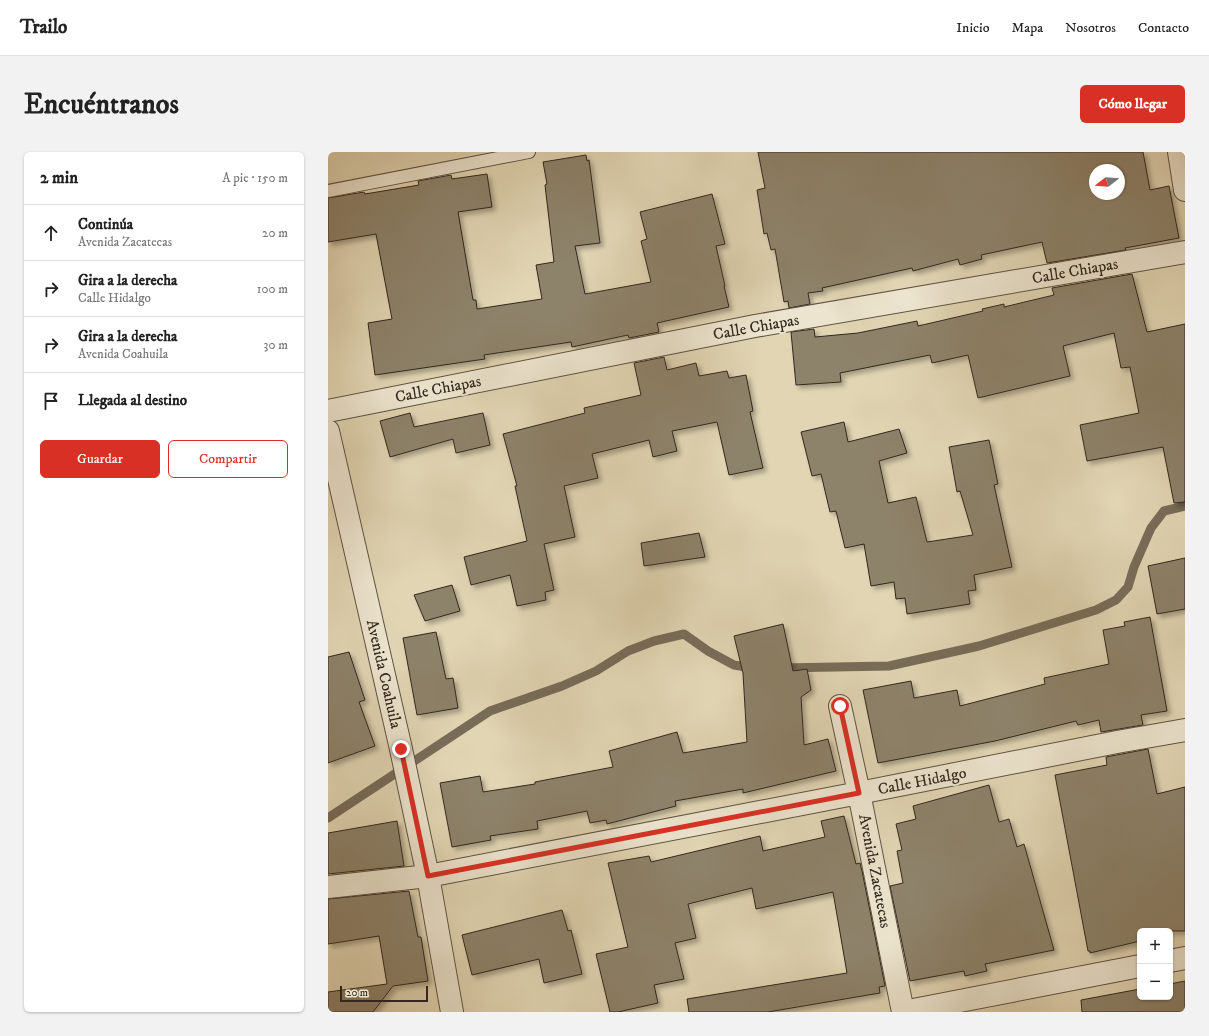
<!DOCTYPE html>
<html lang="es">
<head>
<meta charset="utf-8">
<style>
	body { margin:0; font-family:"IM FELL DW Pica",serif; background:#f2f2f2; color:#222 }
	.controls { position:absolute; right:12px; bottom:12px; display:grid; overflow:hidden; border-radius:6px; box-shadow:0 1px 3px #0004 }
	.controls button { width:36px; height:36px; display:grid; place-items:center; padding:0; border:0; border-bottom:1px solid #e0e0e0; background:#fff; color:#222; font:20px sans-serif }
	.compass { position:absolute; left:761px; top:12px; width:36px; height:36px; border-radius:50%; background:#fff; box-shadow:0 1px 3px #0004; rotate:253deg }
	.scale { position:absolute; left:12px; bottom:10px; width:88px; box-sizing:border-box; padding-left:4px; border:2px solid #32281e; border-top:0; font-size:11px; line-height:14px; white-space:nowrap; color:#32281e; -webkit-text-stroke:3px #ece4ce; paint-order:stroke }
	.stop { position:absolute; width:12px; height:12px; margin:-9px; border:3px solid #d93025; border-radius:50%; background:#fff }
	.stop.end { background:#d93025; border-color:#fff; box-shadow:0 1px 4px #0008 }
	.list { margin:0; padding:0; list-style:none }
	h2 { display:flex; justify-content:space-between; align-items:center; height:52px; margin:0; padding:0 16px; font-size:17px }
	h2 small { font-size:13px; font-weight:400; color:#767676 }
	.list li { display:grid; grid-template-columns:26px 1fr auto; gap:12px; align-items:center; box-sizing:border-box; height:56px; padding:0 16px; border-top:1px solid #e0e0e0 }
	.list b { display:block; font-size:15px; white-space:nowrap }
	.list p { margin:0; font-size:13px; white-space:nowrap; color:#767676 }
	.list em { font-size:13px; font-style:normal; color:#767676 }
	.actions { display:flex; gap:8px; padding:12px 16px }
	.actions a { flex:1; padding:9px 0; border:1px solid #d93025; border-radius:6px; text-align:center; font-size:14px; color:#d93025 }
	.actions .main { background:#d93025; color:#fff }
	.icon { flex:none; width:22px; height:22px; fill:none; stroke:currentColor; stroke-width:2; stroke-linecap:round; stroke-linejoin:round }
	.map { position:relative; flex:none; width:857px; height:860px; overflow:hidden; border-radius:6px }
	header { display:flex; align-items:center; gap:24px; box-sizing:border-box; height:56px; padding:0 20px; background:#fff; border-bottom:1px solid #e0e0e0 }
	header strong { font-size:19px }
	nav { display:flex; gap:22px; margin-inline-start:auto; font-size:14px }
	.intro { display:flex; align-items:center; justify-content:space-between; box-sizing:border-box; height:96px; padding:0 24px }
	h1 { margin:0; font-size:28px }
	.button { padding:10px 18px; border-radius:6px; background:#d93025; color:#fff; font-size:14px; font-weight:700 }
	main { display:flex; gap:24px; padding:0 24px }
	aside { flex:1; background:#fff; border-radius:6px; box-shadow:0 1px 3px #0004 }
	.map>svg:first-child { display:block }
</style>
</head>
<body>
<header>
<strong>Trailo</strong>
<nav><a>Inicio</a><a>Mapa</a><a>Nosotros</a><a>Contacto</a></nav>
</header>
<div class="intro"><h1>Encuéntranos</h1><a class="button">Cómo llegar</a></div>
<main>
<aside>
<h2>2 min<small>A pie · 150 m</small></h2>
<ul class="list">
<li><svg class="icon" aria-label="ahead" viewBox="0 0 24 24"><path d="M12 20V5M6 11l6-6 6 6"/></svg><div><b>Continúa</b><p>Avenida Zacatecas</p></div><em>20 m</em></li>
<li><svg class="icon" aria-label="right" viewBox="0 0 24 24"><path d="M7 20v-9h11M14 6l5 5-5 5"/></svg><div><b>Gira a la derecha</b><p>Calle Hidalgo</p></div><em>100 m</em></li>
<li><svg class="icon" aria-label="right" viewBox="0 0 24 24"><path d="M7 20v-9h11M14 6l5 5-5 5"/></svg><div><b>Gira a la derecha</b><p>Avenida Coahuila</p></div><em>30 m</em></li>
<li><svg class="icon" aria-label="arrive" viewBox="0 0 24 24"><path d="M6 21V4h12l-3 4 3 4H6"/></svg><div><b>Llegada al destino</b></div></li>
</ul>
<div class="actions"><a class="main">Guardar</a><a>Compartir</a></div>
</aside>
<div class="map">
<svg width="857" height="860" viewBox="0 0 857 860">
	<defs>
		<filter id="shadow"><feDropShadow dx="3.5" dy="3.5" stdDeviation="2" flood-color="#0004"/></filter>
	</defs>
	<rect width="100%" height="100%" fill="#e1d5b3"/>
	<filter id="stains"><feTurbulence type="fractalNoise" baseFrequency=".005" numOctaves="4"/><feColorMatrix values="0 0 0 0 .2 0 0 0 0 .09 0 0 0 0 .02 0 0 0 .5 -.17"/></filter>
	<radialGradient id="worn" r=".72"><stop offset=".6" stop-color="#630" stop-opacity="0"/><stop offset="1" stop-color="#630" stop-opacity=".3"/></radialGradient>
	<g fill="none" stroke-linecap="round" stroke-linejoin="round">
		<path stroke="#786c59" stroke-width="9" d="M 453,516 L 561,514 L 651,494 L 768,458 L 788,448 L 800,435 L 806,415 L 823,376 L 836,359 L 857,354
			M 0,666 L 162,559 L 234,534 L 268,519 L 300,499 L 326,489 L 356,482 L 380,499 L 406,513 L 424,516"/>
	</g>
	<path fill="#8d826b" stroke="#32281e" fill-rule="evenodd" filter="url(#shadow)" d="M 430,0 L 815,0 L 822,38 L 841,34 L 851,86 L 797,96 L 798,98 L 719,111 L 714,90 L 653,103 L 654,107 L 632,113 L 630,107 L 585,119 L 584,116 L 494,136 L 495,139 L 480,141 L 482,152 L 461,156 L 460,149 L 456,150 L 447,97 L 443,98 L 439,81 L 436,82 L 429,38 L 437,36 ZM 767,18 L 791,18 L 791,42 L 767,42 Z
		M 258,3 L 259,9 L 261,8 L 272,91 L 247,94 L 257,142 L 323,130 L 313,89 L 319,87 L 312,60 L 384,42 L 397,92 L 388,94 L 397,134 L 396,134 L 401,155 L 329,171 L 331,180 L 301,186 L 300,183 L 244,195 L 243,190 L 156,203 L 157,207 L 47,223 L 40,171 L 64,167 L 48,82 L 0,90 L 0,46 L 36,40 L 37,42 L 91,33 L 90,29 L 123,23 L 124,27 L 159,22 L 164,55 L 130,60 L 145,148 L 148,148 L 149,157 L 214,147 L 208,113 L 226,110 L 217,33 L 219,32 L 215,10 Z
		M 804,122 L 819,180 L 857,172 L 857,350 L 846,351 L 835,295 L 759,309 L 752,273 L 811,261 L 802,215 L 793,216 L 786,181 L 735,194 L 742,224 L 650,246 L 640,203 L 604,211 L 602,203 L 512,221 L 513,230 L 468,233 L 463,180 L 486,177 L 487,185 L 530,181 L 589,169 L 590,174 L 655,159 L 654,157 L 676,152 L 676,155 L 726,143 L 724,136 Z
		M 336,205 L 339,218 L 368,211 L 371,224 L 399,219 L 401,226 L 418,223 L 425,259 L 422,260 L 435,316 L 401,323 L 389,270 L 344,279 L 349,299 L 325,305 L 321,288 L 264,302 L 270,326 L 236,334 L 247,385 L 216,392 L 226,438 L 217,440 L 218,448 L 189,454 L 182,423 L 143,433 L 136,405 L 199,389 L 187,334 L 189,334 L 175,282 L 257,261 L 256,256 L 313,243 L 306,211 Z
		M 82,261 L 86,275 L 155,261 L 162,293 L 128,301 L 125,287 L 62,305 L 52,269 Z
		M 516,270 L 520,290 L 571,277 L 579,301 L 551,309 L 560,351 L 588,345 L 599,390 L 645,383 L 632,339 L 629,340 L 621,295 L 661,288 L 670,332 L 666,333 L 684,415 L 646,423 L 648,438 L 640,439 L 642,452 L 579,462 L 577,446 L 568,447 L 566,430 L 543,434 L 536,392 L 517,396 L 508,359 L 502,360 L 493,322 L 484,324 L 473,280 Z
		M 371,381 L 377,405 L 316,414 L 313,391 Z
		M 857,406 L 857,457 L 829,462 L 820,414 Z
		M 124,433 L 132,459 L 97,469 L 86,443 Z
		M 822,465 L 839,559 L 813,563 L 815,573 L 773,580 L 771,568 L 750,573 L 748,569 L 667,589 L 550,611 L 535,538 L 583,529 L 586,546 L 629,538 L 632,554 L 717,532 L 716,526 L 781,512 L 775,478 L 797,474 L 796,470 Z
		M 455,472 L 465,519 L 479,517 L 483,538 L 473,545 L 476,593 L 500,587 L 508,619 L 415,641 L 415,637 L 347,649 L 348,654 L 279,672 L 278,668 L 262,671 L 259,659 L 209,669 L 210,677 L 162,684 L 163,688 L 124,695 L 112,631 L 152,624 L 155,640 L 207,632 L 207,630 L 285,615 L 281,599 L 349,580 L 355,601 L 419,590 L 415,521 L 406,484 Z
		M 108,480 L 118,527 L 125,526 L 130,556 L 89,563 L 75,486 Z
		M 21,500 L 37,548 L 31,550 L 47,594 L 0,611 L 0,505 Z
		M 820,597 L 829,642 L 857,635 L 857,779 L 812,779 L 812,789 L 762,801 L 762,799 L 760,799 L 727,623 L 779,613 L 778,605 Z
		M 661,633 L 671,670 L 681,667 L 689,695 L 696,692 L 726,798 L 657,812 L 659,819 L 637,824 L 636,819 L 582,829 L 562,734 L 575,731 L 569,699 L 574,698 L 568,672 L 588,667 L 585,654 Z
		M 516,664 L 528,712 L 532,711 L 534,719 L 557,834 L 551,835 L 552,841 L 440,860 L 361,860 L 359,847 L 519,821 L 505,740 L 428,757 L 424,736 L 360,752 L 368,786 L 347,791 L 356,827 L 326,833 L 330,851 L 290,860 L 282,860 L 268,802 L 300,795 L 280,711 L 321,704 L 323,710 L 432,684 L 435,699 L 497,685 L 493,669 Z
		M 69,669 L 76,714 L 0,722 L 0,681 Z
		M 81,739 L 90,785 L 93,785 L 100,829 L 65,834 L 45,860 L 0,860 L 0,840 L 59,832 L 51,784 L 0,792 L 0,747 Z
		M 234,758 L 240,779 L 243,778 L 254,822 L 216,831 L 211,807 L 144,823 L 134,783 Z
		M 857,829 L 857,860 L 754,860 L 753,848 L 812,837 L 812,845 L 842,845 L 842,832 Z"/>
	<g fill="none" stroke-linecap="round" stroke-linejoin="round">
		<defs>
			<path id="service" d="M 0,39 L 201,0"/>
			<path id="minor" d="M 851,0 L 857,38
				M 0,259 L 427,174 L 857,100
				M 512,554 L 531,641 L 575,860
				M 0,735 L 100,724 L 531,641 L 789,590 L 857,578
				M 842,809 L 857,806
				M 575,860 L 812,814"/>
			<path id="tertiary" d="M 0,279 L 73,597 L 100,724 L 124,860"/>
		</defs>
		<use href="#service" stroke="#5e5343" stroke-width="14"/>
		<use href="#minor" stroke="#5e5343" stroke-width="24"/>
		<use href="#tertiary" stroke="#5e5343" stroke-width="24"/>
		<use href="#service" stroke="#ece4ce" stroke-width="12"/>
		<use href="#minor" stroke="#ece4ce" stroke-width="22"/>
		<use href="#tertiary" stroke="#ece4ce" stroke-width="22"/>
	</g>
	<g fill="none" stroke-linecap="round" stroke-linejoin="round">
		<path stroke="#d93025" stroke-width="5" d="M 73,597 L 100,724 L 531,641 L 512,554"/>
	</g>
	<g text-anchor="middle" dominant-baseline="central" stroke-width="4" stroke-linejoin="round" paint-order="stroke">
		<g font-size="16" fill="#32281e" stroke="#ece4ce">
			<text transform="translate(747 119) rotate(-10)">Calle Chiapas</text>
			<text transform="translate(428 175) rotate(-10)">Calle Chiapas</text>
			<text transform="translate(110 237) rotate(-11)">Calle Chiapas</text>
			<text transform="translate(56 522) rotate(77)">Avenida Coahuila</text>
			<text transform="translate(594 629) rotate(-11)">Calle Hidalgo</text>
			<text transform="translate(547 719) rotate(79)">Avenida Zacatecas</text>
		</g>
	</g>
	<rect width="100%" height="100%" filter="url(#stains)"/>
	<rect width="100%" height="100%" fill="url(#worn)"/>
</svg>
<div class="controls">
<button>+</button>
<button>−</button>
</div>
<svg class="compass" viewBox="-18 -18 36 36"><path d="M0-13l5 13h-10z" fill="#e53935"/><path d="M0 13l5-13h-10z" fill="#767676"/></svg>
<div class="scale">20 m</div>
<div class="stop" style="left:512px;top:554px"></div>
<div class="stop end" style="left:73px;top:597px"></div>
</div>
</main>
</body>
</html>
